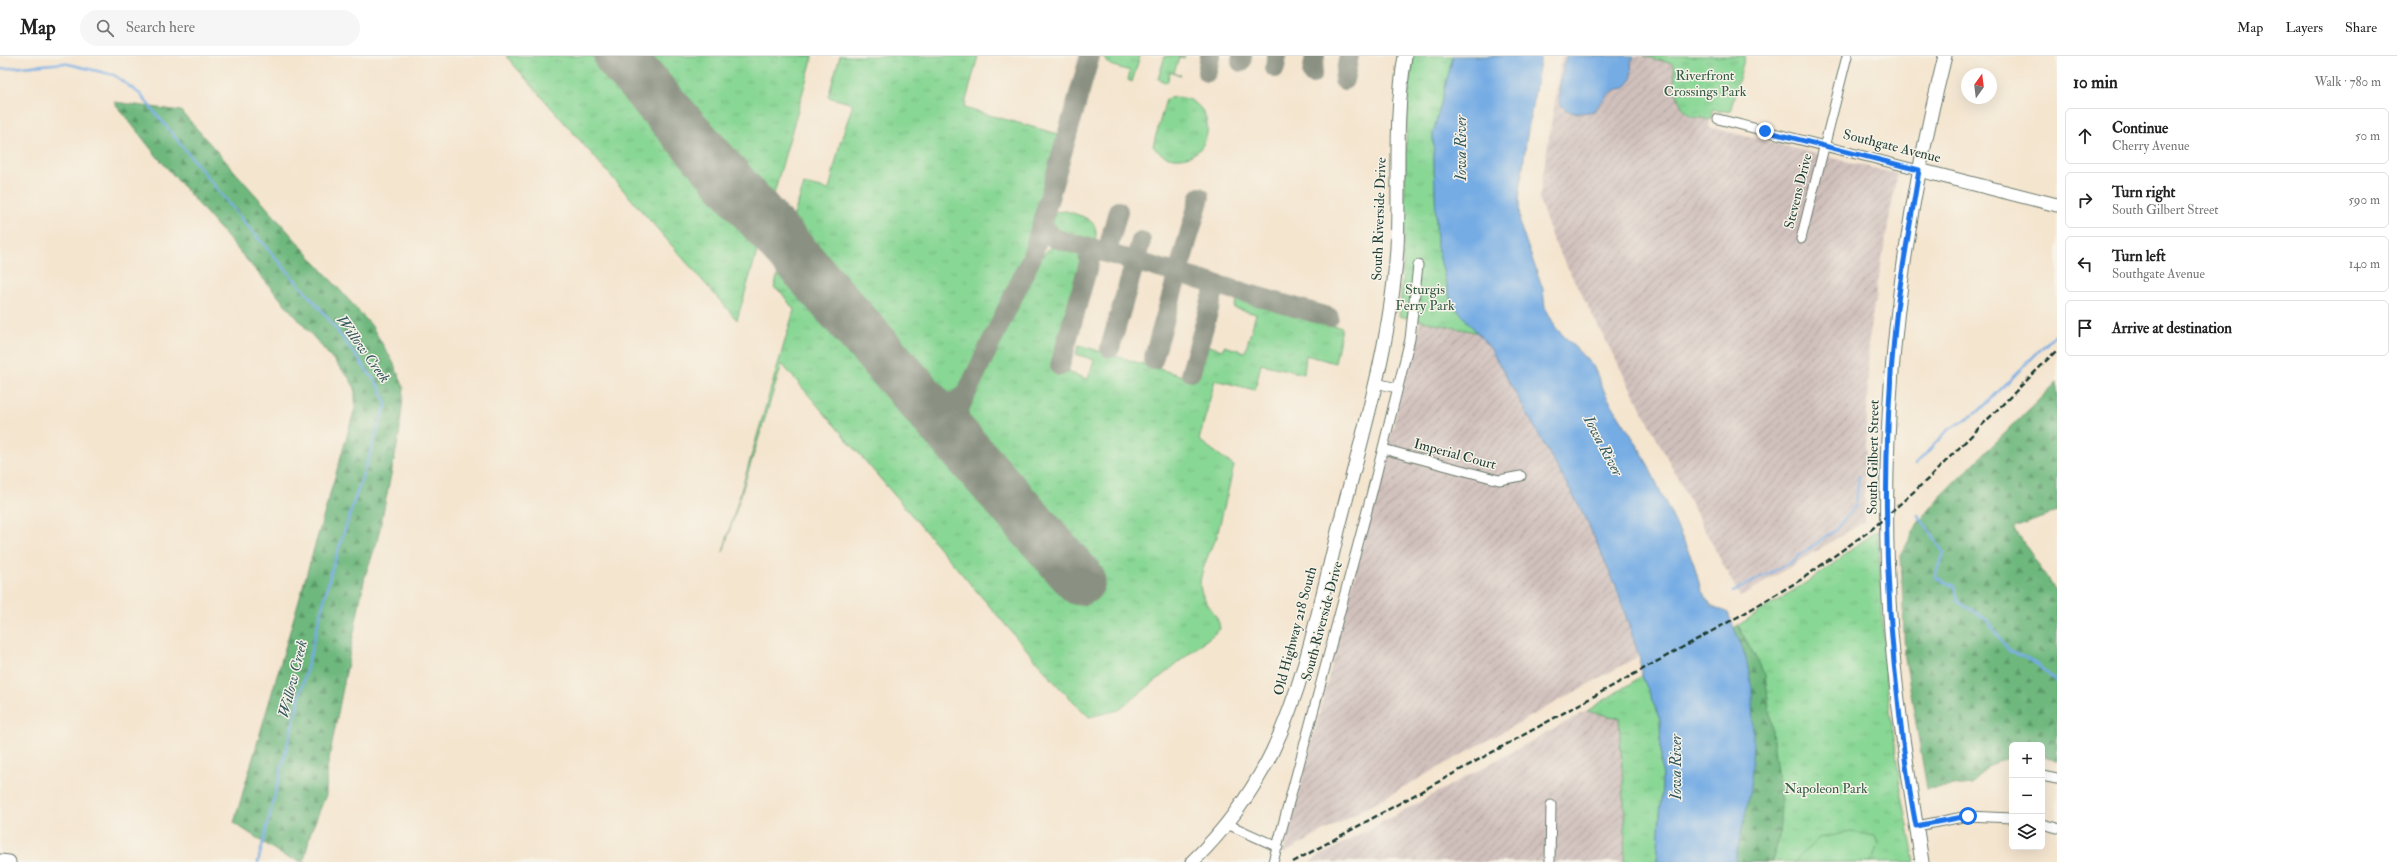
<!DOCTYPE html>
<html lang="en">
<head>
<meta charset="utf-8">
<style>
	body { margin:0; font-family:"IM FELL Double Pica",serif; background:#f6f6f6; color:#222 }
	.controls { position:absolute; right:12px; bottom:12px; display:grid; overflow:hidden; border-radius:6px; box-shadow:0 4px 16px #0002 }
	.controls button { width:36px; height:36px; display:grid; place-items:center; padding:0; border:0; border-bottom:1px solid #e0e0e0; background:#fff; color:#222; font:20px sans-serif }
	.compass { position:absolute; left:1961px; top:12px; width:36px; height:36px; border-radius:50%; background:#fff; box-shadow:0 4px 16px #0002; rotate:14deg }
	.stop { position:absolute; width:12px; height:12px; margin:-9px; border:3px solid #1a73e8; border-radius:50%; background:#fff }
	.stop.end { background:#1a73e8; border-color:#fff; box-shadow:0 1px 4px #0008 }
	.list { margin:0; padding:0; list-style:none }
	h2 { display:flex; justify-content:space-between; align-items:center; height:52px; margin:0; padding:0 16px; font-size:17px }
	h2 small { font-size:13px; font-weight:400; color:#767676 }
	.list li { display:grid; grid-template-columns:26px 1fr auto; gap:12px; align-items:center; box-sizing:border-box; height:56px; margin:0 8px 8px; padding:0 8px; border:1px solid #e0e0e0; border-radius:6px }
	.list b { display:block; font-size:15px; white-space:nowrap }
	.list p { margin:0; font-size:13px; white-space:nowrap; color:#767676 }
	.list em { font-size:13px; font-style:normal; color:#767676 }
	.icon { flex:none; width:22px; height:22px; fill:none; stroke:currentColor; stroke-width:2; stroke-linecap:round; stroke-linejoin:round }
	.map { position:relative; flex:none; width:2057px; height:806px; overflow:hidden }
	header { display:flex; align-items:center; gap:24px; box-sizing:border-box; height:56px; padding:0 20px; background:#fff; border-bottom:1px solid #e0e0e0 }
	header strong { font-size:19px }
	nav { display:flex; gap:22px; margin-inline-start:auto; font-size:14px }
	.search { width:280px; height:36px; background:#f6f6f6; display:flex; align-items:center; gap:10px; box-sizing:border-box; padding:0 14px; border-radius:22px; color:#767676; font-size:15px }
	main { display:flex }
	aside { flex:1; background:#fff }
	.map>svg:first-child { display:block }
</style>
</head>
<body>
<header>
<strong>Map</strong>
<div class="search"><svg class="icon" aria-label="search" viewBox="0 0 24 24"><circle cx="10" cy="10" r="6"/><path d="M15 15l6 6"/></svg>Search here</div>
<nav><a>Map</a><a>Layers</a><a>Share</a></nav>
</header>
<main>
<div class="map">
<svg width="2057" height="806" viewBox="0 0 2057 806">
	<defs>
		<pattern id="industrial-furrows" width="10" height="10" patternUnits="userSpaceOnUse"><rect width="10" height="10" fill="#d0c0bc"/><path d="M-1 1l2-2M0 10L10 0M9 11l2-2" fill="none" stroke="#a89d9a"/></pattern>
		<pattern id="grass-tufts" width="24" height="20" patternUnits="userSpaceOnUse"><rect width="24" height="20" fill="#89d795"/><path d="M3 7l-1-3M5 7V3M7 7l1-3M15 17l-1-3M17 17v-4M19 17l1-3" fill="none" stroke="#76b981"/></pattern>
		<pattern id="forest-firs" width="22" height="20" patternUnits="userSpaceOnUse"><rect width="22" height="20" fill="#6eb87e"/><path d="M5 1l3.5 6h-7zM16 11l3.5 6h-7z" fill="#5a9768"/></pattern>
	</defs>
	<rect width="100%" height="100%" fill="#f7f3e8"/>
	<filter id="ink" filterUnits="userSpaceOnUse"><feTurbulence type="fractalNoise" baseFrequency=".025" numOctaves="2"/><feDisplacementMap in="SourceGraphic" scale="8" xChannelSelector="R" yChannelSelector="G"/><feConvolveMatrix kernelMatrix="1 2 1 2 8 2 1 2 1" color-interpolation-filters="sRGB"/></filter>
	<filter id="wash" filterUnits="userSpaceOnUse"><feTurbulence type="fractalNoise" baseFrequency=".012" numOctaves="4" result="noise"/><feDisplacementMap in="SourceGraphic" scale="16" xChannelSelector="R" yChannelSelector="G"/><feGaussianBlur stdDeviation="0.9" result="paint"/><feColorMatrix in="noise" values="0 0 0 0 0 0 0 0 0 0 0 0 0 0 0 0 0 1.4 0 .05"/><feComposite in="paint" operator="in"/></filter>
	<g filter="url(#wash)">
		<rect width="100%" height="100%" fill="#f4e5cf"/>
		<path fill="url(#industrial-furrows)" d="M 1562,0 L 1643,0 L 1674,8 L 1674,20 L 1682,50 L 1689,59 L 1710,64 L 1709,71 L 1897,118 L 1869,278 L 1864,466 L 1740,541 L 1552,182 L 1539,143 Z
			M 1420,265 L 1479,277 L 1490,292 L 1552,398 L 1603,498 L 1639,600 L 1283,798 Z
			M 1587,655 L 1619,662 L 1625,761 L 1624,806 L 1309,806 Z"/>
		<path fill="url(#grass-tufts)" stroke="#548a64" d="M 506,0 L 602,0 L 761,182 L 737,264 Z
			M 636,0 L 813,0 L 770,152 Z
			M 840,0 L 978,0 L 964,52 L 1058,78 L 1022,206 L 959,331 L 948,340 L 934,339 L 789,174 L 804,128 L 829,134 L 840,87 L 853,48 L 828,41 Z
			M 1103,0 L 1140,0 L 1132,26 L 1128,24 L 1130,15 L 1110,9 Z
			M 1165,0 L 1185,0 L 1184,2 L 1179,1 L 1174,17 L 1181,19 L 1170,16 L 1167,27 L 1158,23 Z
			M 1413,0 L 1453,0 L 1433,78 L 1437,191 L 1451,246 L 1479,277 L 1399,260 C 1409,173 1400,87 1413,0 Z
			M 1643,0 L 1745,0 L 1730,56 L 1713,53 L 1710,64 C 1704,62 1694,62 1689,58 C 1675,48 1674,23 1674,8 Z
			M 1174,41 C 1220,41 1217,106 1174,102 C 1165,101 1158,97 1153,90 L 1166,43 Z
			M 1066,155 C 1082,160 1101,164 1095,184 C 1084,187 1055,180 1053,166 C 1053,163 1055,159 1055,156 Z
			M 1057,190 L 1078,194 L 1080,206 L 1051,311 L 1088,323 L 1094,304 L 1076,298 L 1079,289 L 1196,324 L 1206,289 L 1222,294 L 1224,290 L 1245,296 L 1256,258 L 1234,252 L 1238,242 L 1342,272 L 1335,307 L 1306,299 L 1304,318 L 1261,308 L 1255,334 L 1215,324 L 1199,384 L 1234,410 L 1216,484 L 1213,487 C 1209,497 1200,518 1200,528 C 1200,546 1219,556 1220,573 L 1119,654 L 1089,661 L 1057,629 L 782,308 L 723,496 L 794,254 L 781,236 L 774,232 L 782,204 L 1080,541 L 1100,525 L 970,377 C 966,363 968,354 973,341 L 1041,202 L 1048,193 Z
			M 1878,473 L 1886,625 L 1901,734 L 1915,806 L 1735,806 L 1751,732 L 1746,602 L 1734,572 L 1821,517 Z
			M 1642,620 L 1660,663 L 1662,730 L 1657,806 L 1624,806 L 1625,761 L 1619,662 L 1587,655 Z"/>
		<path fill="url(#forest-firs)" stroke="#467a59" d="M 114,46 L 181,55 L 371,269 L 393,306 L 404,332 L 399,380 L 377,486 L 365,520 L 327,713 L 326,739 L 310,778 L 304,806 L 284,800 L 234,767 L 355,352 L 355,332 L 349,322 L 155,98 Z
			M 2057,326 L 2057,456 L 2014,472 L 2057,537 L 2057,704 L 2042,701 L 2042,689 L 2012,689 L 2012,701 L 1987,710 L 1972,728 L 1927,733 L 1905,602 L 1901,499 L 1918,467 L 1943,438 Z
			M 1738,569 L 1765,619 L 1781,748 L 1779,781 L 1772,806 L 1735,806 L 1751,732 L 1746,602 L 1734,572 Z"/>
		<path fill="#89d795" stroke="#548a64" d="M 1851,776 L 1875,780 L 1878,788 L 1872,806 L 1794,806 L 1819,782 Z"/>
		<path fill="#75ace4" stroke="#4a748c" d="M 1453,0 L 1541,0 L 1526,86 L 1519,143 L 1520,169 L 1543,233 L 1545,251 L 1556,272 L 1593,310 L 1606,339 L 1641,395 L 1656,426 L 1693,505 L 1701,534 L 1711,549 L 1728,557 L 1746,602 L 1752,632 L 1753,685 L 1751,732 L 1735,806 L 1657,806 L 1662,730 L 1660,663 L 1642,620 L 1639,600 L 1615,528 L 1585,461 L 1490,292 L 1451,246 L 1437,191 L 1433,78 Z
			M 1566,0 L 1634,0 L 1631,6 L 1632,23 L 1624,32 C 1609,33 1603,45 1594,55 C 1546,65 1560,32 1566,0 Z"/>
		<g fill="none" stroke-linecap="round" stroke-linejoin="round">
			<path stroke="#75ace4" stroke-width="2.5" d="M 0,13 L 64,7 L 114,19 L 140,38 L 238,159 L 323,256 L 380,332 L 386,348 L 331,516 L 258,806
				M 1916,408 L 1948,374 L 1979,355 L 2057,277
				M 1918,459 L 1943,496 L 1935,521 L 1954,530 L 1957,545 L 1987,564 L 2009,595 L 2037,607 L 2057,627
				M 1733,536 L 1789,507 L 1834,475 L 1856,449 L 1859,420"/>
			<path stroke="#8a9182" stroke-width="20" d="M 621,0 L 626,6
				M 1241,6 L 1242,0
				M 1275,12 L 1277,0
				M 1207,16 L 1210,0
				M 1312,18 L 1315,0
				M 1344,24 L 1349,0
				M 1042,168 L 1044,173 L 1054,182 L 1329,261
				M 1107,196 L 1118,155
				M 874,287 L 920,340 C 933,352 951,351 964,339
				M 1110,292 L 1141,185
				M 1153,304 L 1200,141
				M 1060,310 L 1093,192
				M 1191,316 L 1216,228
				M 1016,449 C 993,422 953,392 959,353 L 1032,201 L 1090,0"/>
			<path stroke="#8a9182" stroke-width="51" d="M 619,0 L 1080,524"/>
		</g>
	</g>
	<g filter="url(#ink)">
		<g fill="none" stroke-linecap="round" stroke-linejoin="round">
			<defs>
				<path id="street" d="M 1718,63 L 1919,114
					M 1801,183 L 1847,0
					M 1376,327 L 1397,332
					M 1383,393 L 1499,424 L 1521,420
					M 2042,720 L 2057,723
					M 1227,768 L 1278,791
					M 2042,768 L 2057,772
					M 1917,770 L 1968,760 L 2012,762
					M 1273,806 L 1372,436 L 1410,283 L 1418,209
					M 1550,806 L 1551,749"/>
				<path id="secondary" d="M 1919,114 L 2057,149
					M 0,805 L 9,806
					M 1192,806 C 1225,774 1252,737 1272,696 C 1306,625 1321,543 1340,467 C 1363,377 1391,286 1397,192 C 1400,128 1394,64 1405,0
					M 1922,806 C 1910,729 1897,653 1891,575 C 1877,382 1897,188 1945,0"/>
			</defs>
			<use href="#street" stroke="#6a786a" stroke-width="11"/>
			<use href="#secondary" stroke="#6a786a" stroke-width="15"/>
			<use href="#street" stroke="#fff" stroke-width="9"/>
			<use href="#secondary" stroke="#fff" stroke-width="13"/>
			<path stroke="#1f3d34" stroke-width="2.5" stroke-dasharray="6 3" stroke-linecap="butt" d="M 1293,806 L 1743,558 L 1802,523 L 1872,473 L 1928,423 L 2057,294"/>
		</g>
	</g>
	<g fill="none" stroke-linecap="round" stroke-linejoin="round" filter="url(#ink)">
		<path stroke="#1a73e8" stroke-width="5" d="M 1765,75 L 1919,114 C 1911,166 1900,219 1895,271 C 1882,401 1884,533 1900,662 C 1904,698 1909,734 1916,770 L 1968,760"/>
	</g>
	<g text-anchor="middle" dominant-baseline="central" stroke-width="3" stroke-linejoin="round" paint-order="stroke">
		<g font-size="14" fill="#345c47" stroke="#f7f3e8">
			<text x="1705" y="19">Riverfront<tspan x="1705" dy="16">Crossings Park</tspan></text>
			<text x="1425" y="233">Sturgis<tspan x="1425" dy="16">Ferry Park</tspan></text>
			<text x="1826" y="732">Napoleon Park</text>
		</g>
		<g font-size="14" fill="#1f3d34" stroke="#f7f3e8">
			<text transform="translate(1892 90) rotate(14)">Southgate Avenue</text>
			<text transform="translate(1798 135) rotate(-76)">Stevens Drive</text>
			<text transform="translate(1379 163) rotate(-88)">South Riverside Drive</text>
			<text transform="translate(1455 398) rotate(15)">Imperial Court</text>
			<text transform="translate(1873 401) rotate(-89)">South Gilbert Street</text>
			<text transform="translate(1322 565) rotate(-75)">South Riverside Drive</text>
			<text transform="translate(1295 575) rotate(-75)">Old Highway 218 South</text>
		</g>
		<g font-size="15" font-style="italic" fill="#345960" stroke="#f7f3e8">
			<text transform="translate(1461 92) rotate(-90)">Iowa River</text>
			<text transform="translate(363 293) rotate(54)">Willow Creek</text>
			<text transform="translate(1603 390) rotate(62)">Iowa River</text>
			<text transform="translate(293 623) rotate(-76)">Willow Creek</text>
			<text transform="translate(1676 711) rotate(-90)">Iowa River</text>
		</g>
	</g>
</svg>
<div class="controls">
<button>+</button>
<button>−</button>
<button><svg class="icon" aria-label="layers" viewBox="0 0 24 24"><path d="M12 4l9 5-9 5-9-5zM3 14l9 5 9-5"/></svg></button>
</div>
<svg class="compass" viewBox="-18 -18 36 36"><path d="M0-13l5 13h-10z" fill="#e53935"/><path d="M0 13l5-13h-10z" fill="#767676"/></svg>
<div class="stop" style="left:1968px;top:760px"></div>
<div class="stop end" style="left:1765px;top:75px"></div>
</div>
<aside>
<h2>10 min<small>Walk · 780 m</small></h2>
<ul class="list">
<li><svg class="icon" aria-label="ahead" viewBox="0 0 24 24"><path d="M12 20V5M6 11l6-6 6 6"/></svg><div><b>Continue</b><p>Cherry Avenue</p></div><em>50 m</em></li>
<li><svg class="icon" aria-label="right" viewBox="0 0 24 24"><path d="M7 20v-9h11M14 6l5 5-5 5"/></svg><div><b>Turn right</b><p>South Gilbert Street</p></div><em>590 m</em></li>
<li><svg class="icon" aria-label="left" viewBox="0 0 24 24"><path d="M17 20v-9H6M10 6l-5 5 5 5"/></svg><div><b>Turn left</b><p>Southgate Avenue</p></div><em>140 m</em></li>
<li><svg class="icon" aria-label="arrive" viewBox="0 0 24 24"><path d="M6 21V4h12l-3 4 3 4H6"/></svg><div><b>Arrive at destination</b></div></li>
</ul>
</aside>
</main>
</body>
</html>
